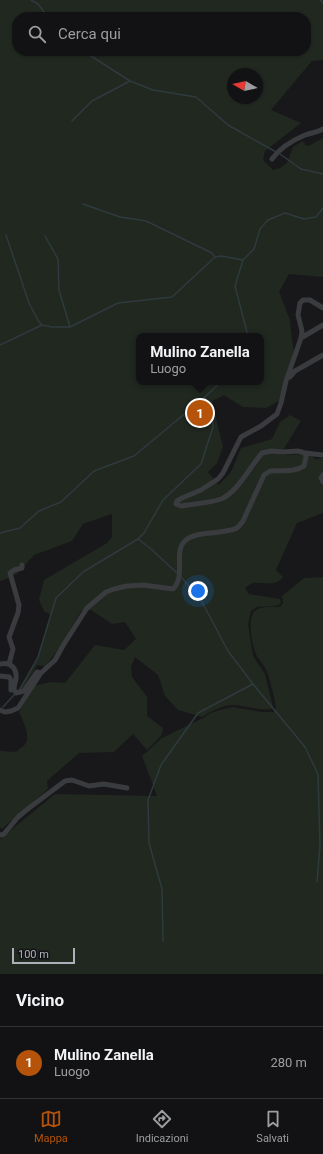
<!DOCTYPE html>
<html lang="it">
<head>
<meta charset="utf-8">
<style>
	body { margin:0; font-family:Roboto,sans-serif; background:#1f2022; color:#f1f3f6 }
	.compass { position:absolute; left:227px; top:68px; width:36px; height:36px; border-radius:50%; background:#121214; box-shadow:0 1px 3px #0004; rotate:279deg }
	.scale { position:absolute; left:12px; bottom:10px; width:63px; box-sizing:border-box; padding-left:4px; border:2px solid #aab2b9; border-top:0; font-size:11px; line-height:14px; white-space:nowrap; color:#aab2b9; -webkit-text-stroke:3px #131315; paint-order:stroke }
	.you { position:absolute; left:198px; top:591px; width:14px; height:14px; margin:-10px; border:3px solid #fff; border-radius:50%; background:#1a73e8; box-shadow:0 0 0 6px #1a73e833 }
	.badge { display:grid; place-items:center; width:26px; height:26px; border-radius:50%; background:#b45309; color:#fff; font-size:13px; font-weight:700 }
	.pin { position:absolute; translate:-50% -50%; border:2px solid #fff; box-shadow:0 1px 4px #0006 }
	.popup { position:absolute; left:136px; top:333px; width:128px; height:52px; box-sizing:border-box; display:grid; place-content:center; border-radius:8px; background:#121214; filter:drop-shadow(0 1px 3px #0005); font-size:13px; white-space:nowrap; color:#9c9ea0 }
	.popup b { font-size:15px; color:#f1f3f6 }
	.popup::after { content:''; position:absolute; left:50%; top:100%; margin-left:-8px; border:8px solid transparent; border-top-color:#121214 }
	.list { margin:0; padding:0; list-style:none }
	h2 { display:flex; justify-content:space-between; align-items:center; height:52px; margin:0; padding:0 16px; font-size:17px }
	h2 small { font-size:13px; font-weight:400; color:#9c9ea0 }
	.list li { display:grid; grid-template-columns:26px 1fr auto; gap:12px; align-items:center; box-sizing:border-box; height:72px; padding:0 16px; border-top:1px solid #313234 }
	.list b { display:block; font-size:15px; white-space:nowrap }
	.list p { margin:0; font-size:13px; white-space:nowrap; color:#9c9ea0 }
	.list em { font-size:13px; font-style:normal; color:#9c9ea0 }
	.icon { flex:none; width:22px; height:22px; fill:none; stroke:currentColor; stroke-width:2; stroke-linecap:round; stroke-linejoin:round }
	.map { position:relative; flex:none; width:323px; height:974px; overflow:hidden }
	.search { position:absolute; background:#121214; box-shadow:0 1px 3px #0004; left:12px; right:12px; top:12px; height:44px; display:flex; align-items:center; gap:10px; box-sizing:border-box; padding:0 14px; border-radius:16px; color:#9c9ea0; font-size:15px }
	.sheet { height:124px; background:#121214 }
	nav { display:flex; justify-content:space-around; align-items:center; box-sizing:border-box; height:56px; border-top:1px solid #313234; background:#121214; font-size:11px; color:#9c9ea0 }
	nav a { display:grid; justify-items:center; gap:2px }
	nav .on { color:#b45309 }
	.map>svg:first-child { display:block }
</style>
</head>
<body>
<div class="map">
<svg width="323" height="974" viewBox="0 0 323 974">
	<rect width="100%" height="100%" fill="#18181a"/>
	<path fill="#202820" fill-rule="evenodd" d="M 0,0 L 323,0 L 323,60 L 312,61 L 271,110 L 301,123 L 265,151 L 263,160 L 273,170 L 280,168 L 287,163 L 293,147 L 303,141 L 306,146 L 310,145 L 323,138 L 323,277 L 289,274 L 279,292 L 290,320 L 292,341 L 294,351 L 279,401 L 266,408 L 243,407 L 224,395 L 212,401 L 223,447 L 217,463 L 208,472 L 219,485 L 231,472 L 241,448 L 272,439 L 280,422 L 290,415 L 301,421 L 280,455 L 311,454 L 315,459 L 323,458 L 323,513 L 297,523 L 276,570 L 283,577 C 276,587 264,582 253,583 C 250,584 248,586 245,588 L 249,594 L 280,599 L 281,602 L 280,604 L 275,606 L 257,607 L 251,611 L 248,624 L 253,656 L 265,674 L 273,707 L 271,709 C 257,711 245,705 232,705 C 223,705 210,712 202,717 L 178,710 L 165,696 L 158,675 L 135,657 L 131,667 L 132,677 L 147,697 L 147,716 L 163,728 L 161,736 L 147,750 L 133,734 L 114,752 L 79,753 L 47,781 L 48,789 L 2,829 L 0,827 L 0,751 L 16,752 C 19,749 24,746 26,743 C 30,735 23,720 19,712 L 33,686 L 51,682 L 65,683 L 95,645 L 124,650 L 136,639 L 125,622 L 112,624 L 91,610 L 81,611 L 58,650 L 45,666 L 37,665 L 26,684 L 26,691 L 18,690 L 38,657 L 51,615 L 44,611 L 39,600 L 44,580 L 107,543 L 112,537 L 112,514 L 83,524 L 72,541 L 34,555 L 17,574 L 4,580 L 0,581 ZM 17,17 L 306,17 L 306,51 L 17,51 ZM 233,74 L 257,74 L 257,98 L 233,98 ZM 139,336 L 261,336 L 261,382 L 139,382 Z
		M 323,577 L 323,974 L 0,974 L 0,839 L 55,794 L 157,796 L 142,756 L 162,738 L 203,718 L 211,713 L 220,710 L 232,707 L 262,712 L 273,712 L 276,708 C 274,696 271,684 267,672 C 265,665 259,661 256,654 C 252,644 246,617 256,610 C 261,606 273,607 280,607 L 283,603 L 282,596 L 304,578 Z"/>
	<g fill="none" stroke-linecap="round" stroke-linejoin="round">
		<path stroke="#2e3a3e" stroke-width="1.5" d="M 31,0 L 38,4 L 48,17
			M 320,0 L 323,3
			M 83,51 L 130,81 L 153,90 L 196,97 L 228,125 L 276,152
			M 72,121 L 92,101 L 130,81
			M 280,154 L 301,169 L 323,174
			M 83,204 L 120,217 L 146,221 L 212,253 L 214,256
			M 6,235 L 29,303 L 39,322 L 42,325
			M 45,236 L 58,259 L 59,290 L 70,327
			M 248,336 L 235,286 L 243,260 L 254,249 L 260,229 L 268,220 L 285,213 L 304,219 L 316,217 L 323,208
			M 0,345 L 42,325 L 52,327 L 70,327 L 118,303 L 172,297 L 215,257 L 221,256 L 243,260
			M 0,533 L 20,528 L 39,511 L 61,502 L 94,471 L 134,456 L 206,396 L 221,382
			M 138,539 L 150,548 L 178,574
			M 181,577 L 201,600 L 228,651 L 253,684 L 305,747 L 318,774 L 320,845 L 317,882
			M 19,691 L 38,657 L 56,598 L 83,572 L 138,539 L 144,533 L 163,500 L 201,464 L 213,427 L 213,423 L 205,398
			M 3,707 L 15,694
			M 163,941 L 162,889 L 149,843 L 148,800 L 161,765 L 198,713 L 253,684"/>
		<path stroke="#393b3f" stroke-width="5" d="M 272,159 C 280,148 293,140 305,135 C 311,133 318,132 323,129
			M 323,308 L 310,300 L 303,300 L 300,303 L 298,315 L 302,331 L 301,338 L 286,381 L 281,403 L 277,414 L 261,426 L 241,437 L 223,473 L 218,479 L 201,490 L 182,498 L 177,501 L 176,504 L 181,506 C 194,504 209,503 221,499 C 237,493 251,465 262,453 L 271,451 L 283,452 L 298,451 L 305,453 L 323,455
			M 301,338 L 323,325
			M 290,377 L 295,371 L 323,355
			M 323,475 L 321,478 L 323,482
			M 0,664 C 11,662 17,668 16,679 C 15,683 14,686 14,689 L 16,693 L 24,691 L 37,672 L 41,673
			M 9,664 L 13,649 L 9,637 L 18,613 L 19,605 L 10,573 L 14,570 L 22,568 L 22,565
			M 0,676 L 9,677 L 11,680 L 11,690
			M 0,710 L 5,712 L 11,711 L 18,708 L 41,673 L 55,660 L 64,644 L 87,608 L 106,592 L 114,589 L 127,586 L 143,585 L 173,589 C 187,575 172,551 186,540 C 189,537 193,536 197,535 C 206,533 230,532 237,528 C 239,526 241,524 243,521 L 264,475 L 270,471 C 281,470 294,473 304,466 L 306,457 L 305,453
			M 0,835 L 4,834 L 18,817 L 29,808 L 65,781 L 72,780 L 89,786 L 104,784 L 127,788"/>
	</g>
</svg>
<svg class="compass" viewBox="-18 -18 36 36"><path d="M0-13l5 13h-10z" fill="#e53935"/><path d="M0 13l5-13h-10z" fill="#9c9ea0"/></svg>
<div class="scale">100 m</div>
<div class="you"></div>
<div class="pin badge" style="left:200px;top:413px">1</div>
<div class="popup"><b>Mulino Zanella</b>Luogo</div>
<div class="search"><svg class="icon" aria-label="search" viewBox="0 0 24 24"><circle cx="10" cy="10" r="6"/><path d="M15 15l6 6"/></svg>Cerca qui</div>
</div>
<section class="sheet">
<h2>Vicino<small></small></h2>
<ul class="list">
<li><span class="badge">1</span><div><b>Mulino Zanella</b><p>Luogo</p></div><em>280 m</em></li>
</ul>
</section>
<nav>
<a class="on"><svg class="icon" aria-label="map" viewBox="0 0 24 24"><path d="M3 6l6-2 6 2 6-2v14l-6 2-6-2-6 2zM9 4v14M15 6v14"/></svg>Mappa</a>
<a><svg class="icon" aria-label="directions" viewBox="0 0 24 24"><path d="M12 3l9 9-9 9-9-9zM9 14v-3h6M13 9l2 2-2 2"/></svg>Indicazioni</a>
<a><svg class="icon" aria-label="saved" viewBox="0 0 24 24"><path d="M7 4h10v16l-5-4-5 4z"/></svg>Salvati</a>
</nav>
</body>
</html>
